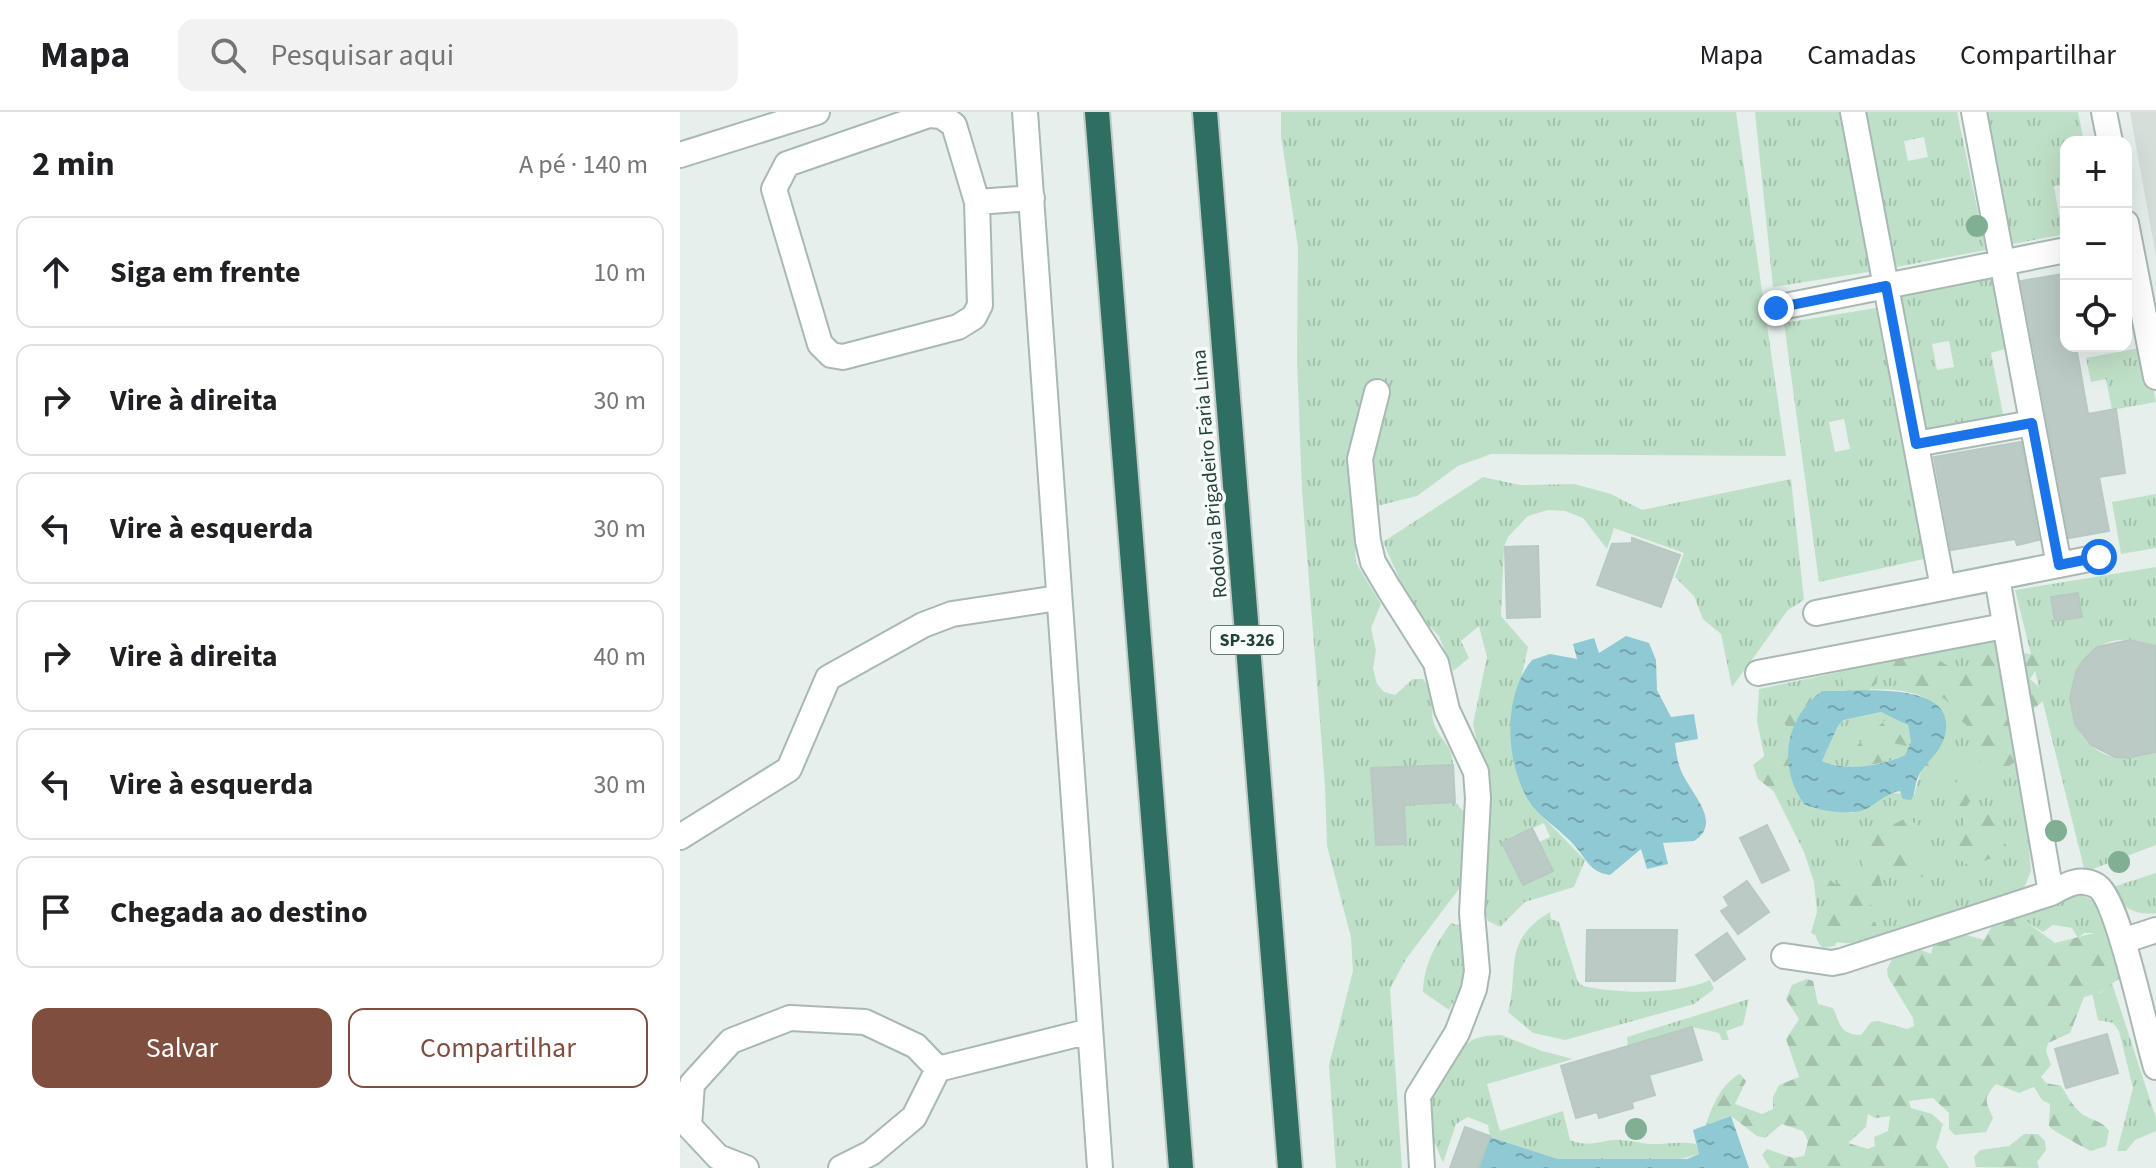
<!DOCTYPE html>
<html lang="pt">
<head>
<meta charset="utf-8">
<style>
	body { margin:0; font-family:"Source Sans 3",sans-serif; background:#f2f2f2; color:#202124 }
	.controls { position:absolute; right:24px; top:24px; display:grid; overflow:hidden; border-radius:16px; box-shadow:0 8px 32px #0002 }
	.controls button { width:72px; height:72px; display:grid; place-items:center; padding:0; border:0; border-bottom:2px solid #e0e0e0; background:#fff; color:#202124; font:40px sans-serif }
	.stop { position:absolute; width:24px; height:24px; margin:-18px; border:6px solid #1a73e8; border-radius:50%; background:#fff }
	.stop.end { background:#1a73e8; border-color:#fff; box-shadow:0 2px 8px #0008 }
	.list { margin:0; padding:0; list-style:none }
	h2 { display:flex; justify-content:space-between; align-items:center; height:104px; margin:0; padding:0 32px; font-size:34px }
	h2 small { font-size:26px; font-weight:400; color:#757577 }
	.list li { display:grid; grid-template-columns:52px 1fr auto; gap:24px; align-items:center; box-sizing:border-box; height:112px; margin:0 16px 16px; padding:0 16px; border:2px solid #e0e0e0; border-radius:16px }
	.list b { display:block; font-size:30px; white-space:nowrap }
	.list em { font-size:26px; font-style:normal; color:#757577 }
	.actions { display:flex; gap:16px; padding:24px 32px }
	.actions a { flex:1; padding:18px 0; border:2px solid #7f4e3f; border-radius:16px; text-align:center; font-size:28px; color:#7f4e3f }
	.actions .main { background:#7f4e3f; color:#fff }
	.icon { flex:none; width:44px; height:44px; fill:none; stroke:currentColor; stroke-width:2; stroke-linecap:round; stroke-linejoin:round }
	.map { position:relative; flex:none; width:1476px; height:1056px; overflow:hidden }
	header { display:flex; align-items:center; gap:48px; box-sizing:border-box; height:112px; padding:0 40px; background:#fff; border-bottom:2px solid #e0e0e0 }
	header strong { font-size:38px }
	nav { display:flex; gap:44px; margin-inline-start:auto; font-size:28px }
	.search { width:560px; height:72px; background:#f2f2f2; display:flex; align-items:center; gap:20px; box-sizing:border-box; padding:0 28px; border-radius:16px; color:#757577; font-size:30px }
	main { display:flex }
	aside { flex:1; background:#fff }
	.map>svg:first-child { display:block }
</style>
</head>
<body>
<header>
<strong>Mapa</strong>
<div class="search"><svg class="icon" aria-label="search" viewBox="0 0 24 24"><circle cx="10" cy="10" r="6"/><path d="M15 15l6 6"/></svg>Pesquisar aqui</div>
<nav><a>Mapa</a><a>Camadas</a><a>Compartilhar</a></nav>
</header>
<main>
<aside>
<h2>2 min<small>A pé · 140 m</small></h2>
<ul class="list">
<li><svg class="icon" aria-label="ahead" viewBox="0 0 24 24"><path d="M12 20V5M6 11l6-6 6 6"/></svg><div><b>Siga em frente</b></div><em>10 m</em></li>
<li><svg class="icon" aria-label="right" viewBox="0 0 24 24"><path d="M7 20v-9h11M14 6l5 5-5 5"/></svg><div><b>Vire à direita</b></div><em>30 m</em></li>
<li><svg class="icon" aria-label="left" viewBox="0 0 24 24"><path d="M17 20v-9H6M10 6l-5 5 5 5"/></svg><div><b>Vire à esquerda</b></div><em>30 m</em></li>
<li><svg class="icon" aria-label="right" viewBox="0 0 24 24"><path d="M7 20v-9h11M14 6l5 5-5 5"/></svg><div><b>Vire à direita</b></div><em>40 m</em></li>
<li><svg class="icon" aria-label="left" viewBox="0 0 24 24"><path d="M17 20v-9H6M10 6l-5 5 5 5"/></svg><div><b>Vire à esquerda</b></div><em>30 m</em></li>
<li><svg class="icon" aria-label="arrive" viewBox="0 0 24 24"><path d="M6 21V4h12l-3 4 3 4H6"/></svg><div><b>Chegada ao destino</b></div></li>
</ul>
<div class="actions"><a class="main">Salvar</a><a>Compartilhar</a></div>
</aside>
<div class="map">
<svg width="1476" height="1056" viewBox="0 0 1476 1056">
	<defs>
		<pattern id="grass-tufts" width="24" height="20" patternUnits="userSpaceOnUse" patternTransform="scale(2)"><rect width="24" height="20" fill="#bfe0c8"/><path d="M3 7l-1-3M5 7V3M7 7l1-3M15 17l-1-3M17 17v-4M19 17l1-3" fill="none" stroke="#a4c1ad"/></pattern>
		<pattern id="forest-firs" width="22" height="20" patternUnits="userSpaceOnUse" patternTransform="scale(2)"><rect width="22" height="20" fill="#bfe0c8"/><path d="M5 1l3.5 6h-7zM16 11l3.5 6h-7z" fill="#a4c1ad"/></pattern>
		<pattern id="water-ripples" width="26" height="14" patternUnits="userSpaceOnUse" patternTransform="scale(2)"><rect width="26" height="14" fill="#8ec9d4"/><path d="M2 4q2-2 4 0t4 0M15 11q2-2 4 0t4 0" fill="none" stroke="#74a5ad"/></pattern>
	</defs>
	<rect width="100%" height="100%" fill="#e6efeb"/>
	<path fill="#d4dfda" d="M 1450,0 L 1476,0 L 1476,145 Z"/>
	<path fill="url(#grass-tufts)" fill-rule="evenodd" d="M 601,0 L 1056,0 L 1106,344 L 811,342 L 778,354 L 737,384 L 673,400 L 676,451 L 701,492 L 691,516 L 696,538 L 693,556 L 697,572 L 704,580 L 715,583 L 733,567 L 743,567 C 760,587 747,595 755,614 C 762,631 773,634 773,653 L 745,655 L 748,691 L 775,690 L 785,701 L 782,773 L 726,847 L 710,877 L 722,1056 L 656,1056 L 649,953 L 673,859 L 671,825 L 647,734 L 645,675 L 622,378 L 617,249 L 618,135 L 601,24 Z
		M 1075,0 L 1165,0 L 1194,159 L 1093,175 Z
		M 1182,0 L 1277,0 L 1306,138 L 1211,156 ZM 1244,25 L 1248,45 L 1228,49 L 1224,29 Z
		M 1302,0 L 1398,0 L 1404,30 L 1386,30 L 1386,72 L 1374,74 L 1379,103 L 1386,102 L 1386,122 L 1327,133 Z
		M 1313,161 L 1325,237 L 1311,241 L 1324,307 L 1243,322 L 1216,178 ZM 1269,229 L 1274,255 L 1257,258 L 1252,232 Z
		M 1196,196 L 1244,447 L 1139,470 L 1104,211 ZM 1164,307 L 1170,337 L 1155,340 L 1149,310 Z
		M 1465,235 L 1476,290 L 1432,298 L 1426,267 L 1411,270 L 1406,246 Z
		M 803,365 L 840,373 L 894,372 L 931,382 L 962,398 L 1111,367 L 1124,488 L 1108,498 L 1052,575 L 1041,522 L 1023,507 L 1014,484 L 995,465 L 1004,441 L 934,416 L 927,437 L 903,406 L 885,399 L 868,398 L 848,404 L 828,425 L 824,435 L 821,504 L 848,535 L 831,611 L 839,665 L 855,697 L 905,748 L 894,775 L 845,790 L 820,815 L 808,809 L 804,798 L 804,663 L 793,612 L 807,545 L 799,514 L 781,529 L 789,546 L 773,559 L 759,524 L 733,497 L 703,430 ZM 864,711 L 870,725 L 859,730 L 872,759 L 843,773 L 822,731 Z
		M 1476,382 L 1476,436 L 1441,442 L 1432,390 Z
		M 1476,455 L 1476,534 C 1365,491 1363,682 1476,640 L 1476,733 L 1405,760 L 1335,478 ZM 1398,481 L 1402,505 L 1375,509 L 1371,485 Z
		M 1315,527 L 1348,725 L 1351,759 L 1342,781 L 1189,831 C 1168,832 1149,832 1131,821 L 1137,800 L 1134,770 L 1124,740 L 1090,672 L 1077,609 L 1079,577 ZM 1142,579 C 1179,580 1245,566 1264,605 C 1257,624 1236,666 1235,682 L 1208,681 L 1173,701 L 1132,696 L 1110,655 L 1126,596 Z
		M 1201,600 L 1220,606 L 1231,630 L 1225,643 C 1203,654 1164,660 1142,649 L 1158,614 L 1165,608 Z
		M 1476,761 L 1476,801 C 1455,804 1439,795 1433,775 Z
		M 1399,781 L 1417,791 L 1427,821 L 1404,821 L 1398,826 L 1392,816 L 1373,813 L 1363,820 L 1337,804 Z
		M 870,800 L 871,807 L 879,810 L 898,870 L 903,874 C 937,882 999,883 1030,868 L 1034,877 L 1014,892 L 885,928 L 853,921 L 828,900 C 840,855 821,830 870,800 Z
		M 771,811 L 784,815 C 789,848 786,870 769,898 L 743,880 C 744,852 755,833 771,811 Z
		M 1432,871 L 1476,1006 L 1476,1019 L 1455,1028 L 1446,1039 L 1437,1039 L 1453,976 L 1439,919 L 1433,911 L 1418,908 L 1412,881 L 1420,881 Z
		M 1069,887 L 1063,913 L 1046,919 L 1049,928 L 1042,928 L 1039,921 L 1012,915 L 948,935 L 947,925 Z
		M 821,923 L 862,939 L 893,947 L 807,972 L 820,1019 L 883,999 L 890,1028 C 907,1035 917,1030 933,1028 C 947,1027 959,1032 972,1032 C 987,1032 1000,1029 1016,1032 L 1019,1042 L 993,1049 L 878,1047 L 810,1025 L 808,1013 L 788,1005 L 776,1012 L 763,1051 L 749,1018 L 746,987 C 752,978 762,972 767,962 C 784,933 784,924 821,923 Z"/>
	<path fill="url(#forest-firs)" fill-rule="evenodd" d="M 1304,518 L 1336,542 C 1347,541 1355,540 1360,552 L 1350,567 L 1364,579 L 1362,590 L 1352,598 L 1340,646 C 1329,655 1313,666 1300,654 L 1298,623 L 1278,606 L 1273,594 L 1258,582 L 1227,575 L 1211,566 L 1213,547 L 1249,538 L 1252,544 L 1278,560 L 1289,554 L 1290,529 Z
		M 1178,545 L 1198,553 L 1197,571 L 1184,582 L 1168,584 L 1158,557 Z
		M 1113,577 L 1125,577 L 1133,590 L 1113,624 L 1093,595 Z
		M 1211,603 L 1228,613 L 1231,630 L 1227,634 L 1213,631 C 1208,654 1202,651 1181,653 L 1172,638 Z
		M 1103,629 L 1107,632 L 1111,667 L 1097,682 L 1078,667 L 1073,653 Z
		M 1258,636 L 1279,643 L 1257,669 L 1246,663 L 1238,653 Z
		M 1287,660 L 1296,670 L 1293,686 L 1281,701 L 1270,677 Z
		M 1305,699 L 1320,708 L 1318,721 L 1328,736 L 1326,741 L 1290,754 L 1273,744 C 1274,725 1284,701 1305,699 Z
		M 1226,706 L 1241,715 L 1241,721 L 1229,727 L 1249,748 L 1245,765 L 1205,762 L 1200,766 L 1205,784 L 1202,790 L 1183,795 L 1181,801 L 1196,811 L 1197,817 L 1193,821 L 1161,822 L 1155,834 L 1143,836 C 1127,821 1141,805 1153,794 L 1137,776 L 1137,770 L 1146,764 L 1155,772 L 1160,772 L 1159,759 L 1164,756 L 1180,757 C 1185,741 1185,717 1203,709 L 1214,712 Z
		M 1337,803 L 1375,831 L 1418,820 L 1444,824 L 1444,863 L 1419,881 L 1404,885 L 1390,921 L 1368,931 L 1366,939 L 1371,953 L 1361,965 L 1366,971 L 1381,974 C 1388,984 1391,992 1401,1001 C 1410,1009 1421,1007 1429,1019 L 1426,1034 L 1411,1039 C 1403,1035 1374,1020 1369,1014 L 1370,992 L 1362,988 L 1354,975 L 1339,981 L 1316,972 C 1302,987 1306,990 1313,1006 L 1306,1020 L 1275,1023 L 1269,1017 L 1269,1001 L 1253,986 L 1229,989 L 1231,996 L 1252,1002 L 1263,1012 L 1256,1035 L 1269,1056 L 1090,1056 L 1082,1043 L 1087,1037 L 1113,1046 L 1124,1044 L 1128,1029 L 1123,1019 L 1102,1012 L 1085,1026 L 1077,1024 L 1051,1004 L 1026,1014 C 1030,997 1043,969 1060,962 L 1066,969 L 1055,992 L 1082,1002 L 1093,997 L 1093,985 L 1099,973 L 1119,965 L 1106,927 L 1119,907 L 1106,887 L 1112,873 L 1127,867 L 1133,869 L 1138,892 L 1153,896 C 1161,913 1159,922 1181,923 L 1191,910 L 1198,909 L 1227,917 L 1234,914 L 1233,906 L 1208,865 L 1207,857 L 1214,843 L 1236,836 L 1251,842 L 1255,826 L 1276,820 L 1304,828 L 1316,807 ZM 1188,1002 L 1195,1006 L 1210,1004 L 1208,1019 L 1194,1025 L 1195,1034 L 1188,1037 L 1168,1031 L 1186,1015 Z
		M 1344,1022 L 1358,1022 L 1365,1029 L 1366,1038 L 1357,1050 L 1359,1056 L 1296,1055 L 1294,1045 L 1300,1038 L 1329,1034 Z"/>
	<path fill="url(#water-ripples)" fill-rule="evenodd" d="M 946,524 L 969,531 L 976,548 L 977,578 L 991,605 L 1014,602 L 1018,627 L 995,631 C 996,639 997,648 1000,656 C 1007,678 1045,710 1014,729 L 983,731 L 988,752 L 967,757 L 961,737 L 930,763 C 909,760 907,747 894,733 C 882,719 865,709 853,695 C 825,657 821,585 852,548 L 870,542 L 897,547 L 893,532 L 914,526 L 919,541 Z
		M 1142,579 C 1173,580 1279,566 1265,623 C 1260,642 1246,649 1238,665 C 1234,673 1236,681 1231,688 L 1223,687 L 1220,679 C 1205,682 1199,690 1186,697 C 1173,704 1138,699 1124,692 C 1098,655 1104,607 1142,579 ZM 1201,600 L 1228,613 L 1231,630 L 1225,643 C 1203,654 1164,660 1142,649 L 1158,614 L 1164,608 Z
		M 1051,1004 L 1069,1056 L 798,1056 L 810,1025 L 878,1047 L 1007,1047 L 1019,1042 L 1013,1018 Z"/>
	<path fill="#bbcac4" stroke="#b8c9c2" stroke-width="2" d="M 1383,162 L 1386,234 L 1396,234 L 1408,302 L 1436,297 L 1445,361 L 1419,365 L 1429,419 L 1389,426 L 1341,169 Z
		M 1341,330 L 1359,428 L 1337,433 L 1335,427 L 1271,438 L 1254,345 Z
		M 952,426 L 1000,443 L 981,495 L 917,473 L 932,432 L 952,431 Z
		M 858,434 L 860,505 L 827,506 L 825,435 Z
		M 1398,481 L 1402,505 L 1375,509 L 1371,485 Z
		M 1450,528 L 1476,534 L 1476,640 L 1448,646 L 1435,645 L 1411,633 L 1395,612 L 1390,586 L 1396,560 L 1403,549 L 1417,535 Z
		M 773,653 L 775,690 L 724,693 L 726,732 L 696,733 L 691,656 Z
		M 1087,713 L 1109,758 L 1082,771 L 1060,726 Z
		M 852,716 L 873,759 L 843,773 L 822,731 Z
		M 1067,769 L 1089,800 L 1058,822 L 1041,799 L 1049,794 L 1044,785 Z
		M 907,818 L 997,818 L 995,869 L 906,869 Z
		M 1047,821 L 1065,847 L 1034,869 L 1016,843 Z
		M 1012,915 L 1022,948 L 969,963 L 975,983 L 952,990 L 953,996 L 919,1006 L 917,1000 L 896,1006 L 881,954 Z
		M 1427,922 L 1438,961 L 1386,976 L 1375,937 Z
		M 785,1015 L 810,1024 L 798,1056 L 770,1056 Z"/>
	<g fill="none" stroke-linecap="round" stroke-linejoin="round">
		<defs>
			<path id="minor" d="M 345,0 L 420,1056
				M 1173,0 L 1263,476
				M 1294,0 L 1379,453
				M 1424,0 L 1430,30
				M 0,43 L 137,0
				M 297,90 L 274,13 L 261,4 L 249,3 L 107,52 L 94,77 L 140,232 L 151,243 L 163,245 L 278,215 L 294,205 L 300,193 L 297,90 L 352,86
				M 1446,111 L 1476,265
				M 1096,196 L 1386,138
				M 697,280 L 680,347 L 688,429 L 693,450 L 709,477 L 756,551 L 767,598 L 796,660 L 798,686 L 792,801 L 797,859 L 794,877 L 777,921 L 738,984 L 742,1056
				M 1236,332 L 1352,311
				M 1317,465 L 1371,781
				M 1136,501 L 1419,445
				M 1078,561 L 1324,514
				M 0,725 L 109,657 L 148,566 L 243,513 L 272,502 L 378,486
				M 1443,829 L 1476,818
				M 1104,844 L 1152,851 L 1162,849 L 1371,781 C 1386,773 1400,764 1417,774 C 1439,788 1466,923 1476,955
				M 258,957 L 410,919
				M 66,1056 L 38,1045 L 9,1014 L 12,972 L 51,929 L 110,906 L 185,910 L 236,934 L 258,957
				M 161,1056 L 191,1041 L 234,1005 L 258,957"/>
			<path id="highway" d="M 417,0 L 501,1056
				M 525,0 L 610,1056"/>
		</defs>
		<use href="#minor" stroke="#a8b8b2" stroke-width="28"/>
		<use href="#highway" stroke="#c2cac8" stroke-width="28"/>
		<use href="#minor" stroke="#fff" stroke-width="24"/>
		<use href="#highway" stroke="#2f6f62" stroke-width="24"/>
	</g>
	<g fill="#80af93">
		<circle cx="1297" cy="114" r="11"/>
		<circle cx="1376" cy="719" r="11"/>
		<circle cx="1439" cy="750" r="11"/>
		<circle cx="956" cy="1017" r="11"/>
	</g>
	<g fill="none" stroke-linecap="round" stroke-linejoin="round">
		<path stroke="#1a73e8" stroke-width="10" d="M 1096,196 L 1206,174 L 1236,332 L 1352,311 L 1379,453 L 1419,445"/>
	</g>
	<g text-anchor="middle" dominant-baseline="central" stroke-width="7" stroke-linejoin="round" paint-order="stroke">
		<rect fill="#f7fbf9" stroke="#637a73" stroke-width="2" x="531" y="514" width="72" height="28" rx="6"/>
		<g font-size="18" font-weight="bold" fill="#24423a">
			<text x="567" y="528">SP-326</text>
		</g>
		<g font-size="20" fill="#24423a" stroke="#f7fbf9">
			<text transform="translate(530 362) rotate(-95)">Rodovia Brigadeiro Faria Lima</text>
		</g>
	</g>
</svg>
<div class="controls">
<button>+</button>
<button>−</button>
<button><svg class="icon" aria-label="locate" viewBox="0 0 24 24"><circle cx="12" cy="12" r="6"/><path d="M12 2v4M12 18v4M2 12h4M18 12h4"/></svg></button>
</div>
<div class="stop" style="left:1419px;top:445px"></div>
<div class="stop end" style="left:1096px;top:196px"></div>
</div>
</main>
</body>
</html>
